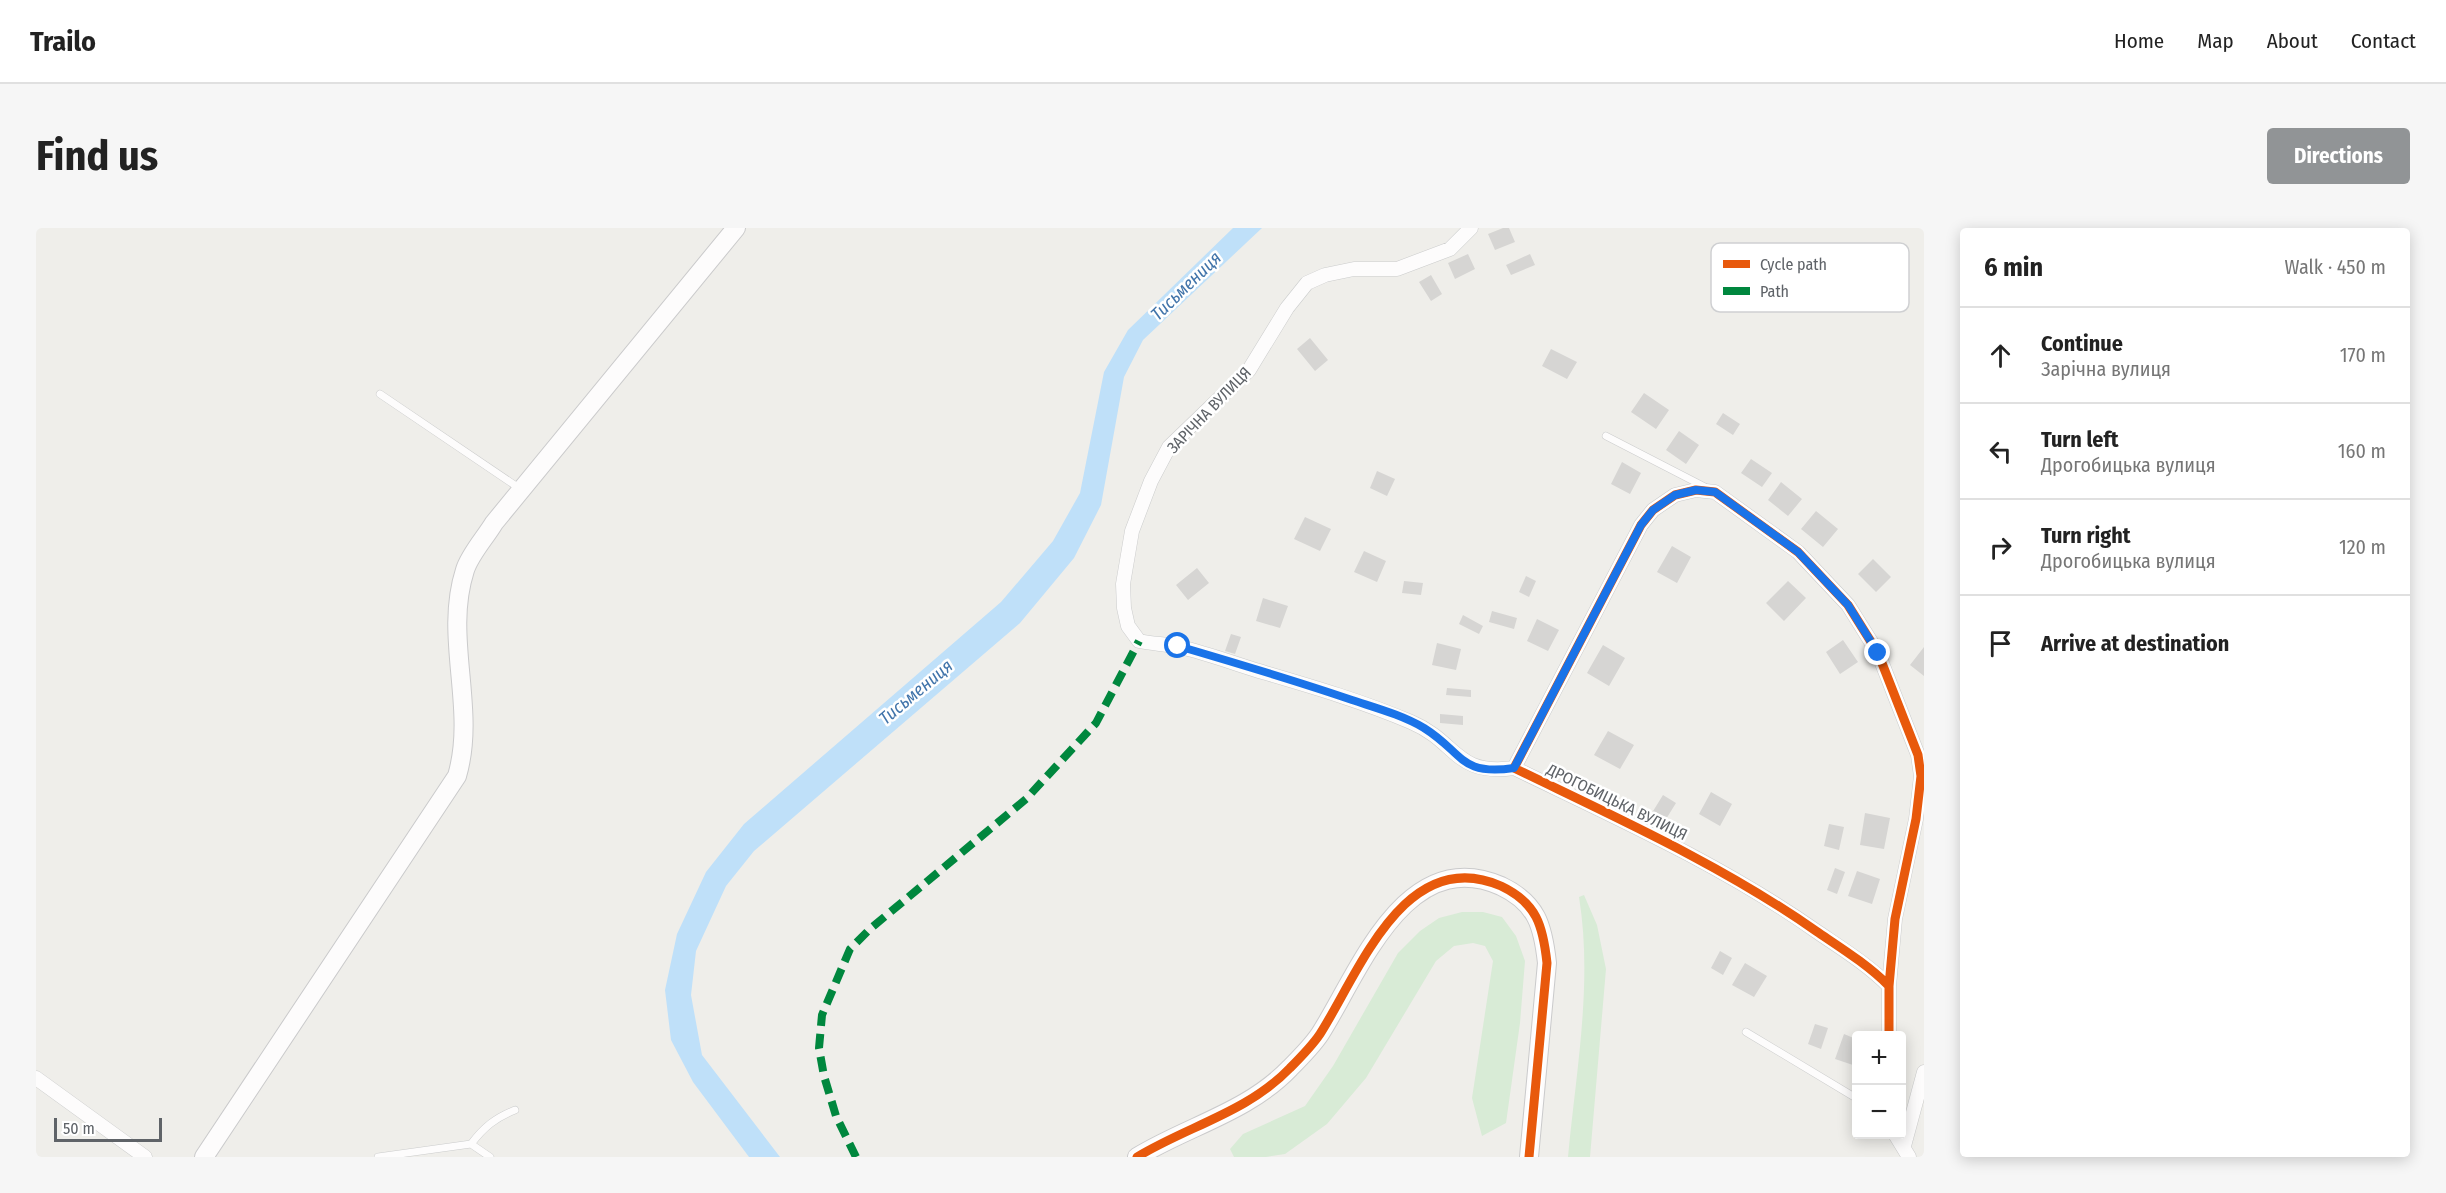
<!DOCTYPE html>
<html lang="en">
<head>
<meta charset="utf-8">
<style>
	body { margin:0; font-family:"Fira Sans Condensed",sans-serif; background:#f6f6f6; color:#222 }
	.controls { position:absolute; right:18px; bottom:18px; display:grid; overflow:hidden; border-radius:6px; box-shadow:0 3px 15px #0003 }
	.controls button { width:54px; height:54px; display:grid; place-items:center; padding:0; border:0; border-bottom:2px solid #e0e0e0; background:#fff; color:#222; font:30px sans-serif }
	.scale { position:absolute; left:18px; bottom:15px; width:108px; box-sizing:border-box; padding-left:6px; border:3px solid #5f6368; border-top:0; font-size:16px; line-height:21px; white-space:nowrap; color:#5f6368; -webkit-text-stroke:4px #fff; paint-order:stroke }
	.stop { position:absolute; width:18px; height:18px; margin:-14px; border:4px solid #1a73e8; border-radius:50%; background:#fff }
	.stop.end { background:#1a73e8; border-color:#fff; box-shadow:0 2px 6px #0008 }
	.list { margin:0; padding:0; list-style:none }
	h2 { display:flex; justify-content:space-between; align-items:center; height:78px; margin:0; padding:0 24px; font-size:26px }
	h2 small { font-size:20px; font-weight:400; color:#767676 }
	.list li { display:grid; grid-template-columns:39px 1fr auto; gap:18px; align-items:center; box-sizing:border-box; height:96px; padding:0 24px; border-top:2px solid #e0e0e0 }
	.list b { display:block; font-size:22px; white-space:nowrap }
	.list p { margin:0; font-size:20px; white-space:nowrap; color:#767676 }
	.list em { font-size:20px; font-style:normal; color:#767676 }
	.icon { flex:none; width:33px; height:33px; fill:none; stroke:currentColor; stroke-width:2; stroke-linecap:round; stroke-linejoin:round }
	.map { position:relative; flex:none; width:1888px; height:929px; overflow:hidden; border-radius:6px }
	header { display:flex; align-items:center; gap:36px; box-sizing:border-box; height:84px; padding:0 30px; background:#fff; border-bottom:2px solid #e0e0e0 }
	header strong { font-size:28px }
	nav { display:flex; gap:33px; margin-inline-start:auto; font-size:21px }
	.intro { display:flex; align-items:center; justify-content:space-between; box-sizing:border-box; height:144px; padding:0 36px }
	h1 { margin:0; font-size:42px }
	.button { padding:15px 27px; border-radius:6px; background:#919496; color:#fff; font-size:21px; font-weight:700 }
	main { display:flex; gap:36px; padding:0 36px }
	aside { flex:1; background:#fff; border-radius:6px; box-shadow:0 3px 15px #0003 }
	.map>svg:first-child { display:block }
</style>
</head>
<body>
<header>
<strong>Trailo</strong>
<nav><a>Home</a><a>Map</a><a>About</a><a>Contact</a></nav>
</header>
<div class="intro"><h1>Find us</h1><a class="button">Directions</a></div>
<main>
<div class="map">
<svg width="1888" height="929" viewBox="0 0 1888 929">
	<rect width="100%" height="100%" fill="#efeeea"/>
	<path fill="#d8ebd6" d="M 1548,667 L 1561,697 L 1570,741 L 1554,929 L 1532,929 C 1540,843 1557,755 1543,669 Z
		M 1426,684 L 1447,684 L 1466,689 L 1480,708 L 1489,733 L 1484,795 L 1470,895 L 1446,908 L 1436,870 L 1457,733 L 1449,718 L 1437,715 L 1418,718 L 1400,733 L 1330,850 L 1291,896 L 1249,926 L 1230,929 L 1198,929 L 1194,921 L 1207,906 L 1269,878 L 1297,838 L 1362,725 L 1384,703 L 1403,690 Z"/>
	<path fill="#bfe0f9" d="M 1197,0 L 1226,0 L 1107,112 L 1088,149 L 1065,277 L 1038,330 L 984,395 L 718,623 L 690,658 L 660,723 L 655,767 L 666,827 L 744,929 L 713,929 L 657,854 L 635,812 L 629,762 L 641,706 L 670,644 L 708,596 L 965,374 L 1017,313 L 1044,265 L 1068,144 L 1092,102 Z"/>
	<path fill="#d6d5d3" d="M 1467,0 L 1473,0 L 1479,14 L 1459,22 L 1452,6 Z
		M 1432,26 L 1439,41 L 1419,51 L 1412,35 Z
		M 1494,26 L 1499,37 L 1475,47 L 1470,37 Z
		M 1395,47 L 1406,66 L 1395,73 L 1383,54 Z
		M 1274,110 L 1292,132 L 1279,143 L 1261,121 Z
		M 1515,121 L 1541,134 L 1531,151 L 1506,138 Z
		M 1608,165 L 1633,182 L 1620,201 L 1595,184 Z
		M 1687,185 L 1704,196 L 1697,207 L 1680,196 Z
		M 1643,203 L 1663,217 L 1650,236 L 1630,222 Z
		M 1715,231 L 1736,245 L 1726,259 L 1705,245 Z
		M 1586,234 L 1605,245 L 1594,266 L 1575,256 Z
		M 1341,243 L 1359,251 L 1351,268 L 1334,260 Z
		M 1745,254 L 1766,271 L 1752,288 L 1732,272 Z
		M 1780,283 L 1802,301 L 1787,319 L 1765,301 Z
		M 1269,289 L 1295,301 L 1284,323 L 1258,311 Z
		M 1636,318 L 1655,329 L 1641,355 L 1621,344 Z
		M 1328,323 L 1350,333 L 1341,354 L 1318,344 Z
		M 1837,331 L 1855,349 L 1840,364 L 1822,346 Z
		M 1161,340 L 1173,355 L 1152,372 L 1140,357 Z
		M 1490,348 L 1500,353 L 1493,369 L 1483,364 Z
		M 1368,353 L 1387,355 L 1385,367 L 1366,365 Z
		M 1752,353 L 1770,370 L 1748,393 L 1730,375 Z
		M 1227,370 L 1252,378 L 1244,400 L 1220,393 Z
		M 1456,383 L 1481,390 L 1478,401 L 1453,394 Z
		M 1427,387 L 1447,398 L 1443,406 L 1423,396 Z
		M 1501,391 L 1523,402 L 1512,423 L 1491,413 Z
		M 1195,406 L 1205,409 L 1199,426 L 1189,423 Z
		M 1807,412 L 1822,434 L 1804,446 L 1790,424 Z
		M 1401,415 L 1425,421 L 1420,442 L 1396,437 Z
		M 1567,417 L 1589,430 L 1573,458 L 1551,445 Z
		M 1888,419 L 1888,448 L 1874,437 Z
		M 1411,460 L 1435,462 L 1435,469 L 1410,467 Z
		M 1404,486 L 1427,488 L 1427,497 L 1404,495 Z
		M 1572,503 L 1598,517 L 1584,541 L 1558,527 Z
		M 1675,564 L 1696,576 L 1684,598 L 1663,586 Z
		M 1627,567 L 1640,575 L 1627,596 L 1614,588 Z
		M 1829,585 L 1854,590 L 1848,621 L 1824,617 Z
		M 1793,596 L 1808,599 L 1803,622 L 1788,618 Z
		M 1799,640 L 1809,644 L 1801,666 L 1791,662 Z
		M 1821,643 L 1844,651 L 1836,676 L 1812,668 Z
		M 1684,723 L 1696,730 L 1687,747 L 1675,740 Z
		M 1709,735 L 1731,748 L 1718,769 L 1696,757 Z
		M 1779,796 L 1792,800 L 1785,821 L 1772,816 Z
		M 1808,806 L 1820,811 L 1820,838 L 1799,831 Z"/>
	<g fill="none" stroke-linecap="round" stroke-linejoin="round">
		<defs>
			<path id="lane" d="M 344,166 L 483,260
				M 1570,208 L 1669,259
				M 1710,804 L 1820,870
				M 435,916 C 448,899 459,890 479,882
				M 342,929 L 435,916 L 454,929"/>
			<path id="street" d="M 1435,0 L 1414,21 L 1361,41 L 1318,41 L 1289,47 L 1271,55 L 1251,80 L 1213,142 L 1133,219 L 1115,253 L 1096,303 L 1087,356 L 1088,380 L 1092,398 L 1103,413 C 1117,416 1130,416 1144,419 C 1170,425 1197,435 1223,443 C 1274,458 1326,473 1375,494 C 1422,514 1418,548 1478,540
				M 1853,808 L 1853,758 L 1859,691 L 1880,591 L 1885,548 L 1882,527 L 1842,425 L 1812,377 L 1762,324 L 1679,264 L 1660,262 L 1639,267 L 1617,282 L 1605,297 L 1478,540 C 1581,590 1686,637 1780,703 C 1805,720 1831,736 1853,758
				M 0,850 L 109,929
				M 1859,906 L 1873,929
				M 1868,918 L 1888,844"/>
			<path id="secondary" d="M 168,929 L 421,548 C 441,480 407,410 429,342 C 434,326 449,310 458,295 L 700,0
				M 1101,929 C 1152,898 1212,884 1254,840 C 1264,830 1276,818 1284,806 C 1323,745 1369,616 1465,658 C 1501,675 1507,698 1511,735 L 1493,929"/>
		</defs>
		<use href="#lane" stroke="#cbcccc" stroke-width="8"/>
		<use href="#street" stroke="#cbcccc" stroke-width="15"/>
		<use href="#secondary" stroke="#cacacb" stroke-width="20"/>
		<use href="#lane" stroke="#fdfcfc" stroke-width="7"/>
		<use href="#street" stroke="#fdfcfc" stroke-width="14"/>
		<use href="#secondary" stroke="#fdfcfc" stroke-width="18"/>
		<path stroke="#00873e" stroke-width="8" stroke-dasharray="15 8" stroke-linecap="butt" d="M 820,929 L 800,888 L 788,848 L 783,820 L 786,787 L 814,721 L 834,701 L 990,571 L 1060,495 L 1103,413"/>
		<defs>
			<path id="cycleway" d="M 1853,808 L 1853,758 L 1859,691 L 1880,591 L 1885,548 L 1882,527 L 1842,425 L 1812,377 L 1762,324 L 1679,264 L 1660,262 L 1639,267 L 1617,282 L 1605,297 L 1478,540 C 1581,590 1686,637 1780,703 C 1805,720 1831,736 1853,758
				M 1101,929 C 1152,898 1212,884 1254,840 C 1264,830 1276,818 1284,806 C 1323,745 1369,616 1465,658 C 1501,675 1507,698 1511,735 L 1493,929"/>
		</defs>
		<use href="#cycleway" stroke="#fff" stroke-width="13"/>
		<use href="#cycleway" stroke="#e8590c" stroke-width="9"/>
	</g>
	<g fill="none" stroke-linecap="round" stroke-linejoin="round">
		<path stroke="#1a73e8" stroke-width="8" d="M 1142,418 C 1200,435 1258,452 1316,472 C 1340,480 1366,487 1388,500 C 1428,525 1423,548 1478,540 L 1605,297 L 1617,282 L 1639,267 L 1660,262 L 1679,264 L 1762,324 L 1812,377 L 1842,425"/>
	</g>
	<g text-anchor="middle" dominant-baseline="central" stroke-width="5" stroke-linejoin="round" paint-order="stroke">
		<g font-size="16" fill="#5f6368" stroke="#fff">
			<text transform="translate(1173 182) rotate(-46)">ЗАРІЧНА ВУЛИЦЯ</text>
			<text transform="translate(1581 574) rotate(26)">ДРОГОБИЦЬКА ВУЛИЦЯ</text>
		</g>
		<g font-size="18" font-style="italic" fill="#4174aa" stroke="#fff">
			<text transform="translate(1150 58) rotate(-44)">Тисьмениця</text>
			<text transform="translate(880 464) rotate(-40)">Тисьмениця</text>
		</g>
	</g>
	<rect x="1675" y="15" width="198" height="69" rx="9" fill="#fff" stroke="#cfd0d2" stroke-width="1.5"/>
	<rect x="1687" y="32" width="27" height="8" fill="#e8590c"/>
	<rect x="1687" y="59" width="27" height="8" fill="#00873e"/>
	<g font-size="16" fill="#5f6368">
		<text x="1724" y="42">Cycle path</text>
		<text x="1724" y="69">Path</text>
	</g>
</svg>
<div class="controls">
<button>+</button>
<button>−</button>
</div>
<div class="scale">50 m</div>
<div class="stop" style="left:1142px;top:418px"></div>
<div class="stop end" style="left:1842px;top:425px"></div>
</div>
<aside>
<h2>6 min<small>Walk · 450 m</small></h2>
<ul class="list">
<li><svg class="icon" aria-label="ahead" viewBox="0 0 24 24"><path d="M12 20V5M6 11l6-6 6 6"/></svg><div><b>Continue</b><p>Зарічна вулиця</p></div><em>170 m</em></li>
<li><svg class="icon" aria-label="left" viewBox="0 0 24 24"><path d="M17 20v-9H6M10 6l-5 5 5 5"/></svg><div><b>Turn left</b><p>Дрогобицька вулиця</p></div><em>160 m</em></li>
<li><svg class="icon" aria-label="right" viewBox="0 0 24 24"><path d="M7 20v-9h11M14 6l5 5-5 5"/></svg><div><b>Turn right</b><p>Дрогобицька вулиця</p></div><em>120 m</em></li>
<li><svg class="icon" aria-label="arrive" viewBox="0 0 24 24"><path d="M6 21V4h12l-3 4 3 4H6"/></svg><div><b>Arrive at destination</b></div></li>
</ul>
</aside>
</main>
</body>
</html>
